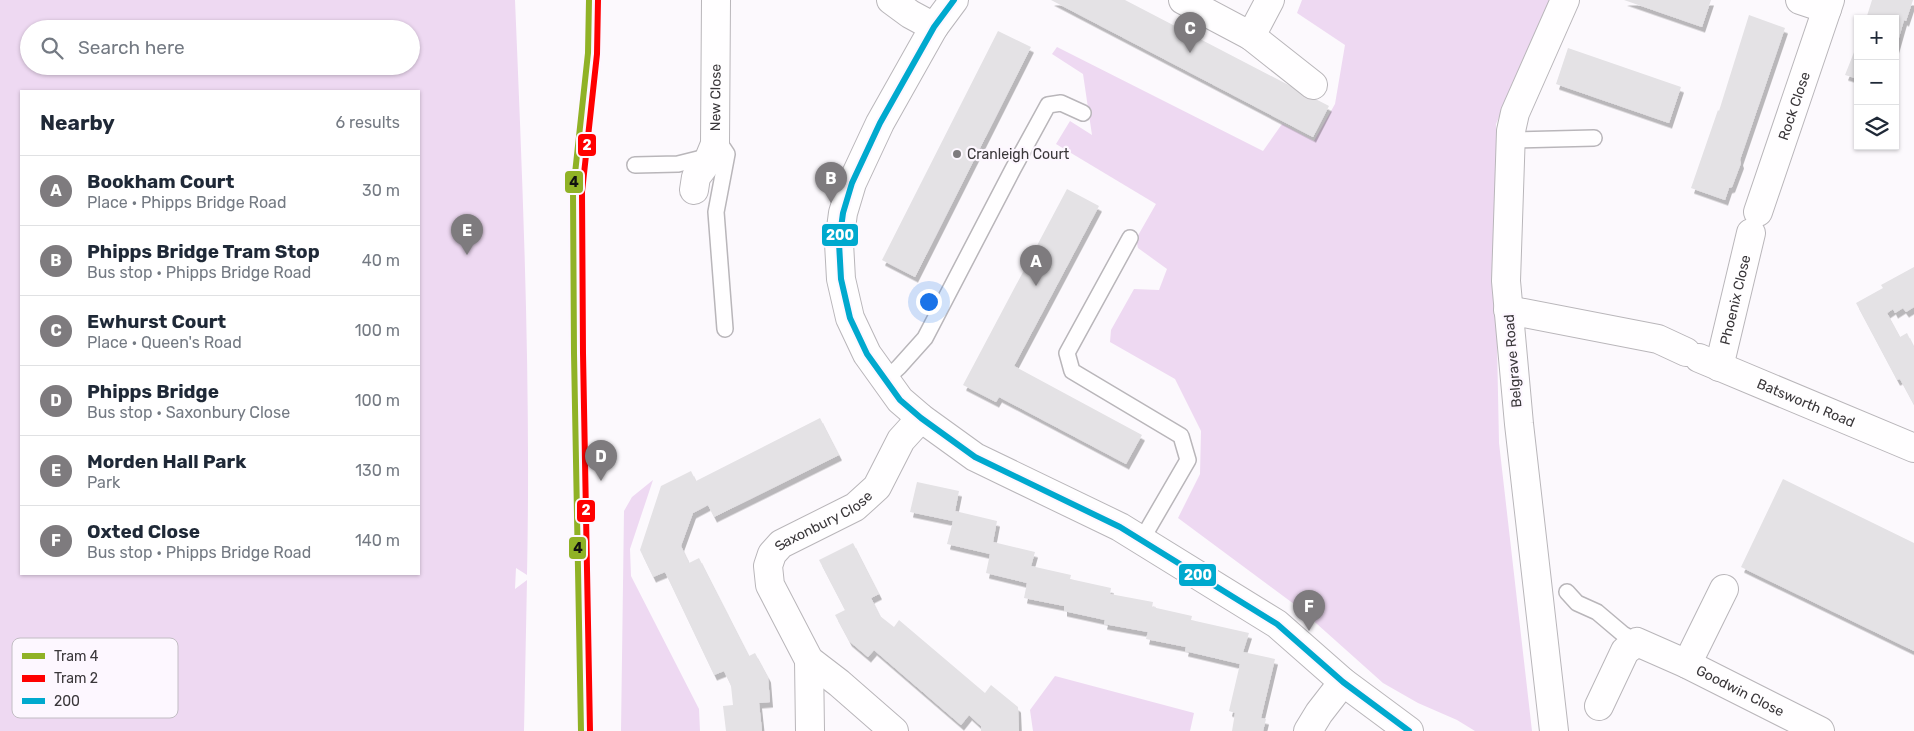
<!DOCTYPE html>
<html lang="en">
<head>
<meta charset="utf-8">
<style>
	body { margin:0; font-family:Rubik,sans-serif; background:#f2f2f3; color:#1f2937 }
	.controls { position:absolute; right:15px; top:15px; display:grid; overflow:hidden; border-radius:0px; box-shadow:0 1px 4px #0004 }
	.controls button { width:45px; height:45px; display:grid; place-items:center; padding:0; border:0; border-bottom:1px solid #e0e1e3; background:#fff; color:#1f2937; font:25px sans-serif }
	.you { position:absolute; left:928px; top:301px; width:18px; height:18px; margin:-12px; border:4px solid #fff; border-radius:50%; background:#1a73e8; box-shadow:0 0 0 8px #1a73e833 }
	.badge { display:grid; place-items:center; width:32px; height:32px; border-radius:50%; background:#7e7b7e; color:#fff; font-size:16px; font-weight:700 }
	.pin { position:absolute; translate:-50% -41px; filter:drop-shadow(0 1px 2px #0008) }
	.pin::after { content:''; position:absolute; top:26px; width:18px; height:15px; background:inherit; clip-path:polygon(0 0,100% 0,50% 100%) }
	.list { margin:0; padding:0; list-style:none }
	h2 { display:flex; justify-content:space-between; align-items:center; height:65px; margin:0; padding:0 20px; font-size:21px }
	h2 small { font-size:16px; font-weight:400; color:#747a83 }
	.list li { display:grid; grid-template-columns:32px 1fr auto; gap:15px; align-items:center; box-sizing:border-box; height:70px; padding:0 20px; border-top:1px solid #e0e1e3 }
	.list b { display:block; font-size:19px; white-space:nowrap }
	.list p { margin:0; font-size:16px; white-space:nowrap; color:#747a83 }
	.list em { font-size:16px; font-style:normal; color:#747a83 }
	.icon { flex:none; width:28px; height:28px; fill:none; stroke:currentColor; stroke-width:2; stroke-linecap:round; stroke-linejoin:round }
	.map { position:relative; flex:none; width:1914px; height:731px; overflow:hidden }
	.search { position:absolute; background:#fff; box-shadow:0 1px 4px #0004; left:20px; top:20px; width:400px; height:55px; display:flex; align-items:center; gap:12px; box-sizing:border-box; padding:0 18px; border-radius:28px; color:#747a83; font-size:19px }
	.panel { position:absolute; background:#fff; box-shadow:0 1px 4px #0004; left:20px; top:90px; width:400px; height:485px; border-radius:0px }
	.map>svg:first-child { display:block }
</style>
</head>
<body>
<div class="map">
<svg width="1914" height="731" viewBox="0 0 1914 731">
	<defs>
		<filter id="shadow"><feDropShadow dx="3" dy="5.5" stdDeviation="0" flood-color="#0004"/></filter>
	</defs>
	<rect width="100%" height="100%" fill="#fcf9fd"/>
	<path fill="#eed9f2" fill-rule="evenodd" d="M 0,0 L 515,0 C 523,191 531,383 527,575 L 516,568 L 515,589 L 527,580 L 524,731 L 0,731 ZM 29,29 L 411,29 L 411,66 L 29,66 ZM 21,91 L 419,91 L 419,574 L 21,574 Z
		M 1302,0 L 1550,0 L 1496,124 L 1496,295 L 1499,443 L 1532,731 L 1475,731 L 1457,720 L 1418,703 L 1383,683 L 1298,607 L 1178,518 L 1200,474 L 1201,431 L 1175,379 L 1110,342 L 1111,330 L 1134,289 L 1159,290 L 1167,269 L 1138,248 L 1136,239 L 1156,204 L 1056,144 L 1070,121 L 1092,135 L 1083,74 L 1052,54 L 1057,47 L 1263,151 L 1282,124 L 1314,141 L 1335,104 L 1345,45 L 1297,13 Z
		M 653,480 L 630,549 L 631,576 L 699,709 L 700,731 L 621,731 L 624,511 L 632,497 Z
		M 1055,676 L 1194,713 L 1190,731 L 1033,731 L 1030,710 Z"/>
	<path fill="#e4e2e5" filter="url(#shadow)" d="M 1051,0 L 1125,0 L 1329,106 L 1313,137 Z
		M 1624,0 L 1711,0 L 1702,27 Z
		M 1872,0 L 1913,0 L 1906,21 L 1904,20 L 1896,48 L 1895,19 L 1866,19 Z
		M 1749,15 L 1785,28 L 1740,160 L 1741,163 L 1732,187 L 1729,188 L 1725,200 L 1691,188 L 1718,110 L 1719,111 Z
		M 998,31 L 1031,47 L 915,277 L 882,260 Z
		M 1858,42 L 1858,79 L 1845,75 Z
		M 1568,48 L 1681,87 L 1669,123 L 1556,84 Z
		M 1067,189 L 1099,206 L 1014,366 L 1142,435 L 1126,464 L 999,397 L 996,402 L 963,385 Z
		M 1914,267 L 1914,307 L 1906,312 L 1903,308 L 1895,313 L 1893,309 L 1887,313 L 1900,337 L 1907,333 L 1914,347 L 1914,405 L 1900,379 L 1897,380 L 1856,303 L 1883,288 L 1881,285 Z
		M 820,418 L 839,455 L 714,517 L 708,505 L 693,513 L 681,546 L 689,563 L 699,558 L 749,656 L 755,653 L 768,677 L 770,702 L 759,703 L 762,731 L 726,731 L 723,706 L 733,705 L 731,686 L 724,671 L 714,675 L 665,572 L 653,577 L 640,550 L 661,486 L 691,471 L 696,481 Z
		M 1783,479 L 1914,543 L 1914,651 L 1741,567 Z
		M 917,482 L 959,491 L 955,511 L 997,521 L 993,542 L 1035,552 L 1031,566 L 1071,575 L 1070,579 L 1111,588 L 1110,594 L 1153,602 L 1152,607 L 1192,616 L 1191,620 L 1249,633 L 1243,652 L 1275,659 L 1261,718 L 1266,719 L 1263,731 L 1232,731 L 1235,713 L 1229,711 L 1240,664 L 1185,651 L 1186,647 L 1146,639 L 1148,632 L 1104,624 L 1105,620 L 1064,611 L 1064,606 L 1024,598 L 1027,583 L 986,573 L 990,554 L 947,544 L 953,521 L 910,512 Z
		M 853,543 L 879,594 L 871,598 L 880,616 L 894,627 L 899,620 L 985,693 L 991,685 L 1018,707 L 1019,731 L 981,731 L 981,726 L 969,715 L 961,725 L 874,650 L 868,657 L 849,641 L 835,615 L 845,610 L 819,560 Z"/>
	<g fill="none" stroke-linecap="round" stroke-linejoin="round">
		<defs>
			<path id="service" d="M 1511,140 L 1594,138
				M 715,144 L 723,148 L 727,154 L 716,212 L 725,329
				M 635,165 L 678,164 L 710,156
				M 1130,238 L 1067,353 L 1072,371 L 1181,436 L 1188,460 L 1141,541
				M 885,380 L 899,367 L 925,338 L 1013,169 L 1048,105 L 1061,103 L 1083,113
				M 1567,592 L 1577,603 L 1597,612 L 1623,634 L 1637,642"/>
			<g id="minor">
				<path d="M 891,0 L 910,14 L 934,27"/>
				<path d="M 954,0 L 934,27 L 880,123 L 852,183 L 843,213 L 839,243 L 841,279 L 850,318 L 867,354 L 900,400 L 921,418 L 975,457 L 1120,527 L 1277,624 L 1343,682 L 1409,731"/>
				<path d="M 1183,0 L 1251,36 L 1313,85"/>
				<path d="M 1800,0 L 1827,9"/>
				<path d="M 1251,36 L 1270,0"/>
				<path id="s1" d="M 694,190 L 696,177 L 708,161 L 715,144 L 716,0"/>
				<path id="s2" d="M 1758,212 L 1830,0"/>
				<path d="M 1508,310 L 1658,339 L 1686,352"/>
				<path id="s3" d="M 1699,358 L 1914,448"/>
				<path id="s4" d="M 1719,367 L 1751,233"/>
				<path d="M 809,660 L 810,731"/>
				<path d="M 1687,664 L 1724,589"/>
				<path id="s5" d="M 1599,706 L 1625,651 L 1637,642 L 1687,664 L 1820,731"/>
				<path id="s6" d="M 894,731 L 839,683 L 809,660 L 770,585 L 768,566 L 772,554 L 781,544 L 855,507 L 877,487 L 901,440 L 921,418"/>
				<path d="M 1308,731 L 1319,713 L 1343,682"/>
				<path d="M 1554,731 L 1519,424 L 1506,281 L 1511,131 L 1515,113 L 1565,0"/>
			</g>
		</defs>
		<use href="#service" stroke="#b9b6ba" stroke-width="18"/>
		<use href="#minor" stroke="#b9b6ba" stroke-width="30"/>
		<use href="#service" stroke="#fffeff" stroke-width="15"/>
		<use href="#minor" stroke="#fffeff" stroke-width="28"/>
		<defs>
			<path id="bus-1" d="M 954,0 L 934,27 L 880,123 L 852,183 L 843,213 L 839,243 L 841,279 L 850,318 L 867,354 L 900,400 L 921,418 L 975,457 L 1120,527 L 1277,624 L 1343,682 L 1409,731"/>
		</defs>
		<use href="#bus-1" stroke="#fdf7ff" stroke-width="10"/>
		<use href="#bus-1" stroke="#00a9ce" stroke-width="6"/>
		<defs>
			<path id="tram-1" d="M 581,731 L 574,353 L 573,192 L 588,53 L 589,0"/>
			<path id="tram-2" d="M 590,731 L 583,353 L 582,192 L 597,54 L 598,0"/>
		</defs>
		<use href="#tram-1" stroke="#fdf7ff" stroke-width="10"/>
		<use href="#tram-2" stroke="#fdf7ff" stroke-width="10"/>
		<use href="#tram-1" stroke="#90b226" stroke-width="6"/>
		<use href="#tram-2" stroke="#f00" stroke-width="6"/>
	</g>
	<circle fill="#7e7b7e" stroke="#fdf7ff" stroke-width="2" cx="957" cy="154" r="5"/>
	<g text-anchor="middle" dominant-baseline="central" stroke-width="4.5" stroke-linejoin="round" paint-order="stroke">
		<g font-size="14" fill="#3a373a" stroke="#fdf7ff">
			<text stroke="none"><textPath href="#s1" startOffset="98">New Close</textPath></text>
			<text stroke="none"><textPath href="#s2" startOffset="112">Rock Close</textPath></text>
			<text stroke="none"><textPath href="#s4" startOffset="69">Phoenix Close</textPath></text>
			<text transform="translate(1513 361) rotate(-95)">Belgrave Road</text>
			<text stroke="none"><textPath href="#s3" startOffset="116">Batsworth Road</textPath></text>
			<text stroke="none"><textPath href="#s6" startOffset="289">Saxonbury Close</textPath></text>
			<text stroke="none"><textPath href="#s5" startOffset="190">Goodwin Close</textPath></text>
		</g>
		<g font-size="14" fill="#3a373a" stroke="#fdf7ff" text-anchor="start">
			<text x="967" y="154">Cranleigh Court</text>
		</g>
	</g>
	<rect x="12" y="638" width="166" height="80" rx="8" fill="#fdf7ff" stroke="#c2bdc4" stroke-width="1"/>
	<rect x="22" y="653" width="23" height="6" fill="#90b226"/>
	<rect x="22" y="675" width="23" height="7" fill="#f00"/>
	<rect x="22" y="698" width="23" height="6" fill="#00a9ce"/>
	<g font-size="14" fill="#3a373a">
		<text x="54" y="661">Tram 4</text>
		<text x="54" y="683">Tram 2</text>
		<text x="54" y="706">200</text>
	</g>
	<g stroke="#fdf7ff" stroke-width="2">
		<rect x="577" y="133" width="20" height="24" rx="5" fill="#f00"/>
		<rect x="564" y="170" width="20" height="24" rx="5" fill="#90b226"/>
		<rect x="821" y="223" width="38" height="24" rx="5" fill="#00a9ce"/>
		<rect x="576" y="499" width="20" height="24" rx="5" fill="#f00"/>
		<rect x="568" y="536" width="19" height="24" rx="5" fill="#90b226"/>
		<rect x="1178" y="563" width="39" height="24" rx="5" fill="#00a9ce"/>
	</g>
	<g font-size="14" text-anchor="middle" font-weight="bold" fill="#fff">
		<text x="587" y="150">2</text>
		<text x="840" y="240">200</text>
		<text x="586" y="515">2</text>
		<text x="1198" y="580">200</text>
	</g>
	<g font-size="14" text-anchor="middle" font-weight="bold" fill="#111">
		<text x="574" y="187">4</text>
		<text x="578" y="553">4</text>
	</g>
</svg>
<div class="controls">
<button>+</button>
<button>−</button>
<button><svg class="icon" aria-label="layers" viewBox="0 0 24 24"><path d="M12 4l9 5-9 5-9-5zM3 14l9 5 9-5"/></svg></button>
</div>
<div class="you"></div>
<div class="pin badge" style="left:1036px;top:286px">A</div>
<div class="pin badge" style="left:831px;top:203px">B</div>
<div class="pin badge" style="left:1190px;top:53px">C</div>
<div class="pin badge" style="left:601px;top:481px">D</div>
<div class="pin badge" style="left:467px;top:255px">E</div>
<div class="pin badge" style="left:1309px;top:631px">F</div>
<div class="search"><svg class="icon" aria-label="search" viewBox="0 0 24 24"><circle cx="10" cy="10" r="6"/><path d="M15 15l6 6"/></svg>Search here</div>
<section class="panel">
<h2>Nearby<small>6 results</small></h2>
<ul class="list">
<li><span class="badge">A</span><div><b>Bookham Court</b><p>Place · Phipps Bridge Road</p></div><em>30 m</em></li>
<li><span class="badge">B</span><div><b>Phipps Bridge Tram Stop</b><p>Bus stop · Phipps Bridge Road</p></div><em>40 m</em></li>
<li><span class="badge">C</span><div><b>Ewhurst Court</b><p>Place · Queen's Road</p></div><em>100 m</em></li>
<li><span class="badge">D</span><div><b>Phipps Bridge</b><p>Bus stop · Saxonbury Close</p></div><em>100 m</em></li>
<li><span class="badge">E</span><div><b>Morden Hall Park</b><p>Park</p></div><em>130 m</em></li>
<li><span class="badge">F</span><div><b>Oxted Close</b><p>Bus stop · Phipps Bridge Road</p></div><em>140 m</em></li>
</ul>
</section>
</div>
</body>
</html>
